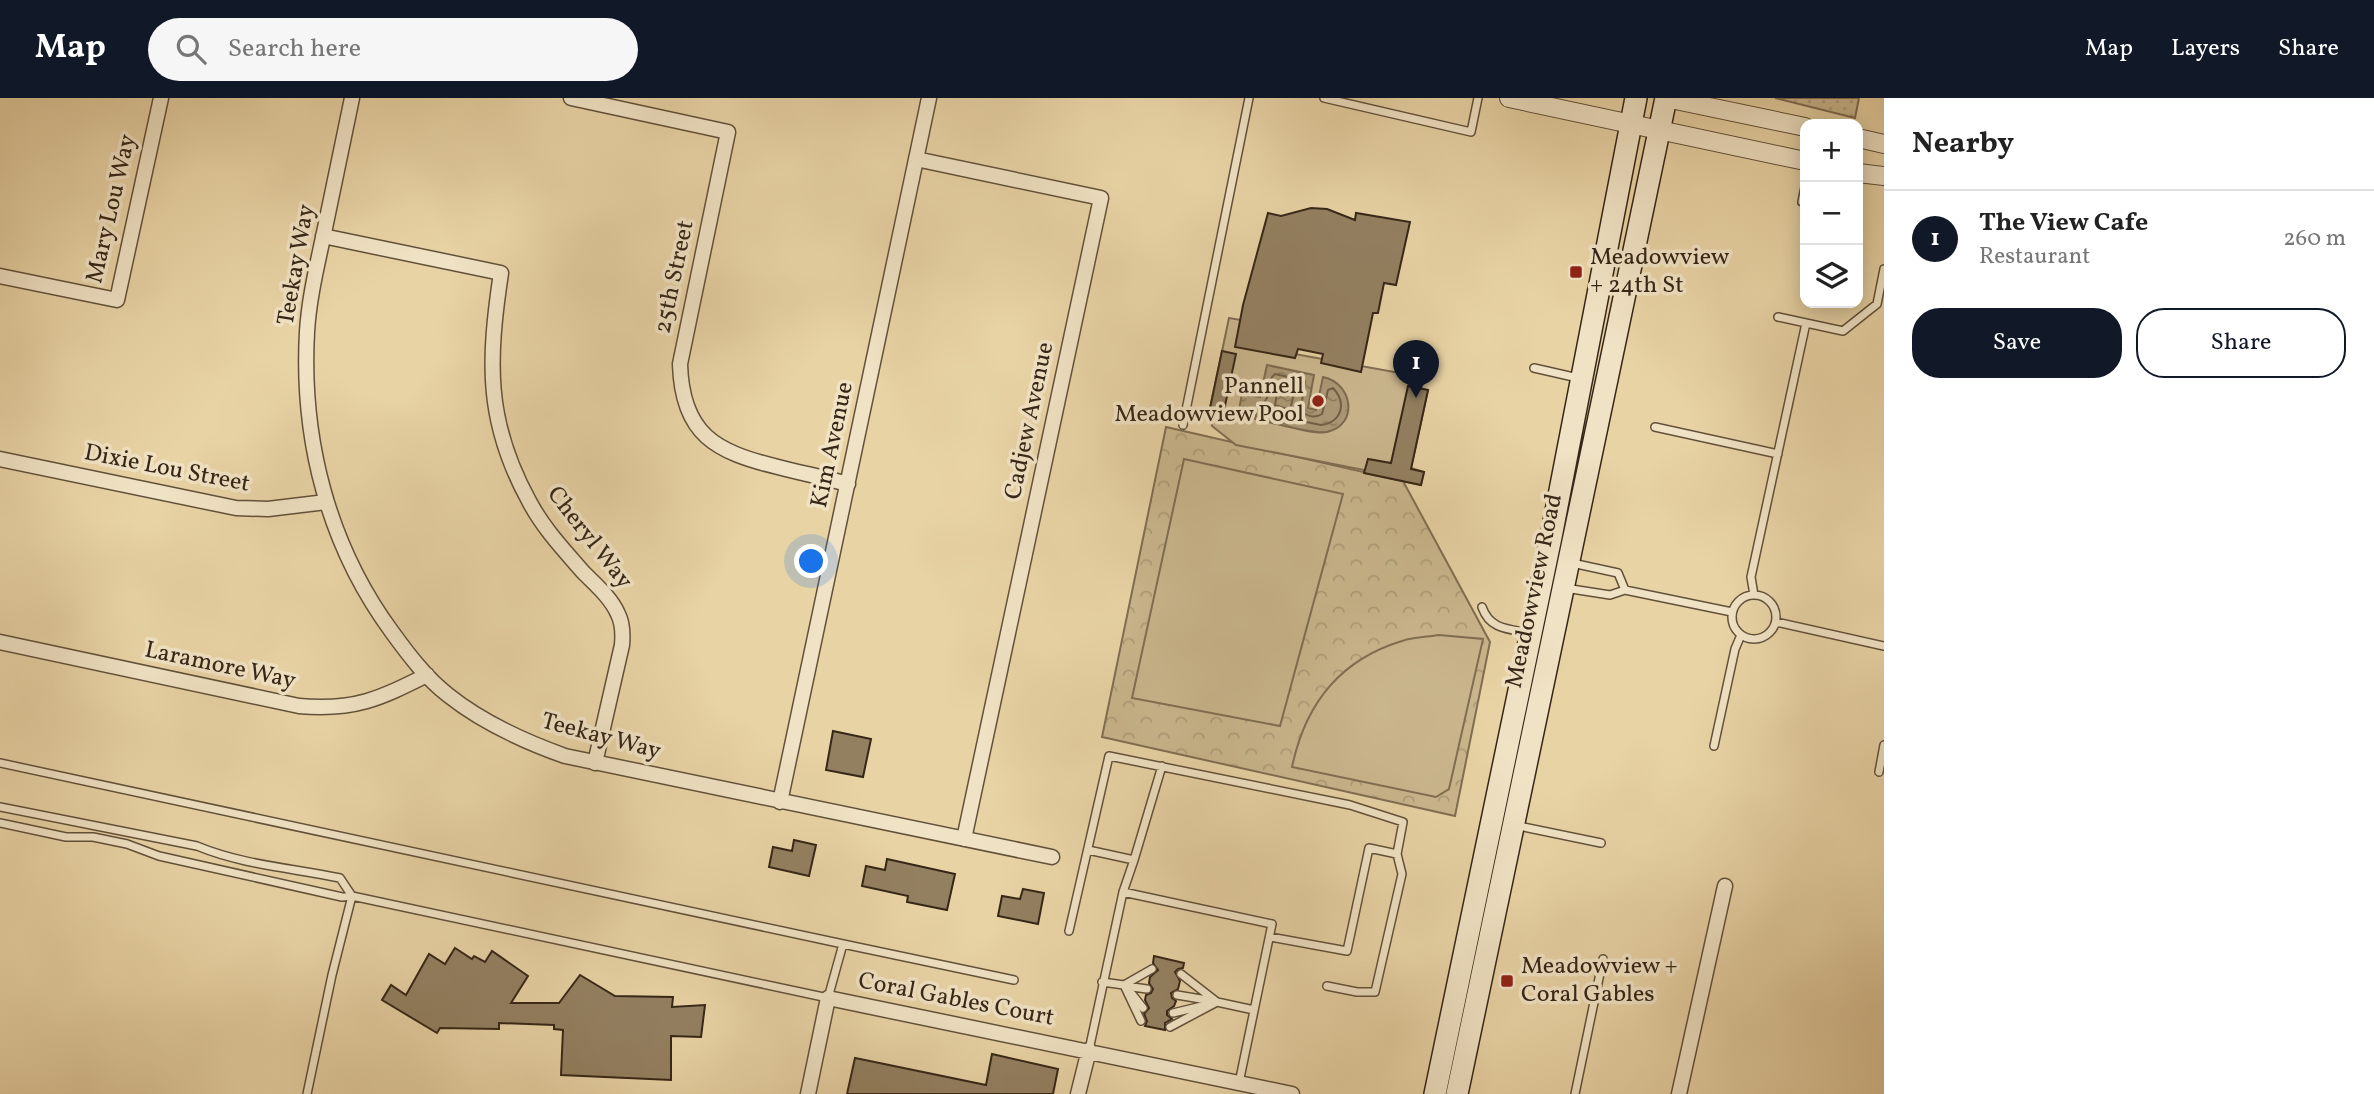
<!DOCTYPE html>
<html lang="en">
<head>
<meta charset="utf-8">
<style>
	body { margin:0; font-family:Vollkorn,serif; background:#f6f6f6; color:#222 }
	.controls { position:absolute; right:21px; top:21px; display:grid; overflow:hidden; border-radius:14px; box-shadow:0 4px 18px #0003 }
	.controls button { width:63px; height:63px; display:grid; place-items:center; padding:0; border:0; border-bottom:2px solid #e0e0e0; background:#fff; color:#222; font:35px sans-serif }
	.you { position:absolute; left:812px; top:464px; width:24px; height:24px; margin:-18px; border:5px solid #fff; border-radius:50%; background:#1a73e8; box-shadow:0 0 0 10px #1a73e833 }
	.badge { display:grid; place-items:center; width:46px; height:46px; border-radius:50%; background:#111827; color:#fff; font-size:23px; font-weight:700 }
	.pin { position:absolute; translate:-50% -58px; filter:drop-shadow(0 2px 4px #0008) }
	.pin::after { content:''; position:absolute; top:37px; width:24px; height:21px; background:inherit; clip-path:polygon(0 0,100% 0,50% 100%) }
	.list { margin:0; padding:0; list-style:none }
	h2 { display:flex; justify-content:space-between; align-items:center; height:91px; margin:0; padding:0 28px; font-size:30px }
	h2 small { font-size:23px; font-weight:400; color:#767676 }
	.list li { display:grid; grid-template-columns:46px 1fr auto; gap:21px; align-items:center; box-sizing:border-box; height:98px; padding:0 28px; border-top:2px solid #e0e0e0 }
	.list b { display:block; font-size:26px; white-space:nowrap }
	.list p { margin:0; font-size:23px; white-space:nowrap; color:#767676 }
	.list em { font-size:23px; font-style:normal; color:#767676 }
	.actions { display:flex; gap:14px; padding:21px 28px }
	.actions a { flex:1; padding:16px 0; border:2px solid #111827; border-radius:28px; text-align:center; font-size:24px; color:#111827 }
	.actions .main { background:#111827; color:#fff }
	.icon { flex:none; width:38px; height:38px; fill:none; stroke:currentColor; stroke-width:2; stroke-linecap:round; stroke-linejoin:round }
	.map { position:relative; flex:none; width:1884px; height:996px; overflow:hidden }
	header { display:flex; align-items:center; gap:42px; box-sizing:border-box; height:98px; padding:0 35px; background:#111827; color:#fff }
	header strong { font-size:33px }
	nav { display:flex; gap:38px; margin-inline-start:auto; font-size:24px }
	.search { width:490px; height:63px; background:#f6f6f6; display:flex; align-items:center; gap:18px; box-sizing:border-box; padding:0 24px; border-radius:38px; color:#767676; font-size:26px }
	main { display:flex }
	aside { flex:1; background:#fff }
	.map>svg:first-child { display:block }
</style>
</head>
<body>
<header>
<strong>Map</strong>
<div class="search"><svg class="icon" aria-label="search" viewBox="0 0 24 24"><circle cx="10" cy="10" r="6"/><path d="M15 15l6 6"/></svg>Search here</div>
<nav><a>Map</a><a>Layers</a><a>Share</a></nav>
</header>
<main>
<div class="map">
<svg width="1884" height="996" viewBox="0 0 1884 996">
	<defs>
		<pattern id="grass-dots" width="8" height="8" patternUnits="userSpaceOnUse" patternTransform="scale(1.75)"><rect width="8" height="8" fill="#cab68d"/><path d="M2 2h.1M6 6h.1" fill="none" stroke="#ae9c79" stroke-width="1.8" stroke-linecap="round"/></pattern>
		<pattern id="park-crowns" width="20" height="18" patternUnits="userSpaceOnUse" patternTransform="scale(1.75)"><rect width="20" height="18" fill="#cab68d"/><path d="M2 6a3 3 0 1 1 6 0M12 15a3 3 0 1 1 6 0" fill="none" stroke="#ae9c79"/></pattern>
		<pattern id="water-ripples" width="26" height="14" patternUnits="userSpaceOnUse" patternTransform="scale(1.75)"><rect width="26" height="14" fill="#ab9875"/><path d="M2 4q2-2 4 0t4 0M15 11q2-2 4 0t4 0" fill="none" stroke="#8c7c5f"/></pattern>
	</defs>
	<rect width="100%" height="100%" fill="#e8d3a5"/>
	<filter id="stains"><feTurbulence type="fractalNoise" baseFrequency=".00286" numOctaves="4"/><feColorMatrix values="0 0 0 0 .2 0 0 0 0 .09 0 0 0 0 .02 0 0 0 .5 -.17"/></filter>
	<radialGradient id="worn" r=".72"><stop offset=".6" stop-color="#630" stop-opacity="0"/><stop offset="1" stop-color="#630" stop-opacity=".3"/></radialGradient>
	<path fill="url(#grass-dots)" stroke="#806e52" stroke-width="2" d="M 1775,0 L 1859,0 L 1855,20 Z"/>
	<path fill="url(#park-crowns)" stroke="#806e52" stroke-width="2" d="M 1166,329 L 1403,383 L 1490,544 L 1455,718 L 1102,639 Z"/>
	<path fill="#cab68d" stroke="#806e52" stroke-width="2" d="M 1229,220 L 1241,222 L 1239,246 L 1411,277 L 1409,288 L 1428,292 L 1411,370 L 1424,374 L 1421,387 L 1364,375 L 1364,372 L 1236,347 L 1212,328 L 1209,315 Z
		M 1184,361 L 1343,396 L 1280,628 L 1132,600 Z
		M 1439,537 L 1483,541 L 1449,691 L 1436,699 L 1292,669 C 1305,607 1339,562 1402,543 C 1414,539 1427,539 1439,537 Z"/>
	<path fill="url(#water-ripples)" stroke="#7c6a4f" stroke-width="2" d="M 1267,267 L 1314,277 L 1308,310 L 1316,312 L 1323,279 C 1353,285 1359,327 1327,334 C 1313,337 1272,324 1255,321 L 1257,311 L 1250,310 L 1248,319 L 1238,317 L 1242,296 L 1260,299 Z"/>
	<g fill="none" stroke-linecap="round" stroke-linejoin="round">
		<path stroke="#705f46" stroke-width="2" d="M 1275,276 L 1305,283 L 1301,310 C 1304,318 1314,321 1322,316 L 1328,292 L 1333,290 C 1347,305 1342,324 1321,327 L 1266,316 L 1263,306 L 1267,300 L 1272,279 Z
			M 1282,287 L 1295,291 L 1290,312 L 1275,307 L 1278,289 Z"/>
	</g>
	<path fill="#938061" stroke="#362617" stroke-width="2" d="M 1311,110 L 1327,111 L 1355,122 L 1356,115 L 1410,124 L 1396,187 L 1384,185 L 1378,215 L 1373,215 L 1361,274 L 1321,265 L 1323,256 L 1298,251 L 1295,260 L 1235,249 L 1243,207 L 1268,115 L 1281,118 Z
		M 1222,253 L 1236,256 L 1223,317 L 1209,315 Z
		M 1408,288 L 1428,292 L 1411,371 L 1424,374 L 1421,387 L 1364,375 L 1368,361 L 1391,365 Z
		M 833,633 L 871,641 L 863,679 L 826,672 Z
		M 794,742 L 816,747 L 809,778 L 769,769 L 773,749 L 792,753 Z
		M 887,761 L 955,776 L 947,812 L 907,804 L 908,798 L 862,788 L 866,768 L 885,772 Z
		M 1023,791 L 1044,795 L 1038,826 L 998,818 L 1002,798 L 1020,801 Z
		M 455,850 L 472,861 L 474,858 L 485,864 L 492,853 L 528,878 L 511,905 L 559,905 L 580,877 L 615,898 L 673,899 L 672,909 L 705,907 L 701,939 L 671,938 L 671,982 L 561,977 L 563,932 L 554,931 L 554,927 L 499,925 L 499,931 L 440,930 L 437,935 L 382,902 L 391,887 L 406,897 L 429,856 L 445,866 Z
		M 1154,858 L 1184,865 L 1183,870 L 1178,871 L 1175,874 L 1180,883 L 1178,891 L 1171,895 L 1172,900 L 1176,903 L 1174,908 L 1167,913 L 1167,917 L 1172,921 L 1165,925 L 1165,932 L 1145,928 L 1147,923 L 1144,916 L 1149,910 L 1145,902 L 1146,897 L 1151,895 L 1153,891 L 1149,885 L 1150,879 L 1158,872 L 1153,865 Z
		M 992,956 L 1058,971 L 1053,996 L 847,996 L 855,960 L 986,987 Z"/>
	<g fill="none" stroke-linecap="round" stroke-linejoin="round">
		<defs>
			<path id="service" d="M 1324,0 L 1471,34 L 1478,0
				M 1805,89 L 1802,104 L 1805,105
				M 1778,219 L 1843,233 L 1877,206 L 1884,171
				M 1534,270 L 1578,280
				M 1183,327 L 1249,0
				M 1655,329 L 1778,356
				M 1572,465 L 1618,475 L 1625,492
				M 1565,490 L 1610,497 L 1625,492 L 1732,514
				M1732 519a22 22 0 1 1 44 0a22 22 0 1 1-44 0Z
				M 1754,497 L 1751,479 L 1806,225
				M 1482,509 C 1490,532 1509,531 1530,535
				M 1776,524 L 1884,548
				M 1714,648 L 1735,551 L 1741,537
				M 0,665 L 843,846 L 828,900 L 352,798 L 342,799 L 159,758 L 127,746 L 93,739 L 66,739 L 0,725
				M 1879,674 L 1884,647
				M 0,709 L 197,748 C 243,767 292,770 340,780 L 352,798 L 332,877 L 307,996
				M 1514,727 L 1601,745
				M 1088,752 L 1134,762 L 1162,668
				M 1123,794 L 1272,826 L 1239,985
				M 1069,833 L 1109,658 L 1350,707 L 1403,724 L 1397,756 L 1369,750 L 1347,853 L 1270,839
				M 843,846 L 1014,882
				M 1181,876 L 1217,904 L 1254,912
				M 1102,884 L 1124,887 L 1152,871
				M 1124,887 L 1141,923
				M 1125,888 L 1147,891
				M 1327,888 L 1357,894 L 1375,894 L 1402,776 L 1397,756
				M 1132,896 L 1143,910
				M 1177,897 L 1213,903
				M 1173,915 L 1206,907
				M 1170,929 L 1217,904
				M 1089,952 L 1123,794 L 1134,762
				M 1575,996 L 1603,861"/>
			<path id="minor" d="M 352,0 C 343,43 334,87 325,130 C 318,164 309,199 307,234 C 301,341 328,447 392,534 C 408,556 426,580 448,597 C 483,625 523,643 565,658 L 1052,759
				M 571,0 L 728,34 L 680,266 C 682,337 716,354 778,369 C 802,375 825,380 848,386
				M 916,61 L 1101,100 L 964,741
				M 323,138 L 501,175 C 488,262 485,323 529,403 C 543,430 564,452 584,475 C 596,487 611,500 618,516 C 623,526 623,536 622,547 L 595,665
				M 0,178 L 117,202 L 161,0
				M 0,361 L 236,410 L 268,411 L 326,404
				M 0,544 L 299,608 C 354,613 379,601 427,577
				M 780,704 L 929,0
				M 808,996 L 828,900 L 1292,996
				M 1078,996 L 1089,952
				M 1679,996 L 1725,788"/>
			<path id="tertiary" d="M 1509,0 L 1805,63
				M 1666,0 L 1805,29
				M 1858,40 L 1884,46
				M 1858,75 L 1884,78"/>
			<path id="secondary" d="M 1435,996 L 1551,439 L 1636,0
				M 1457,996 L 1666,0"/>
		</defs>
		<use href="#service" stroke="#62513a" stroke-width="10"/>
		<use href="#minor" stroke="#62513a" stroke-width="17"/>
		<use href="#tertiary" stroke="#62513a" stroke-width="20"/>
		<use href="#secondary" stroke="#362617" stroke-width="24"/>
		<use href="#service" stroke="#f0e2c4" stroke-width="7"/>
		<use href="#minor" stroke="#f0e2c4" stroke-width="14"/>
		<use href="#tertiary" stroke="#f0e2c4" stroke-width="18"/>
		<use href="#secondary" stroke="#f0e2c4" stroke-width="21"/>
	</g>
	<g fill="#8f2418" stroke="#f0e2c4" stroke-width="2.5">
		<rect x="1569" y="167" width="14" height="14" rx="3.5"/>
		<circle cx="1318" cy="303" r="7"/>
		<rect x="1500" y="876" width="14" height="14" rx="3.5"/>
	</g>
	<g text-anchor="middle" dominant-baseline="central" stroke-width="7" stroke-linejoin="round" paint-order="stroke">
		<g font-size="24" fill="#362617" stroke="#f0e2c4">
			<text transform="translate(112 111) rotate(-77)">Mary Lou Way</text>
			<text transform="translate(297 167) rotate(-80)">Teekay Way</text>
			<text transform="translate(675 179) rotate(-78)">25th Street</text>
			<text transform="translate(1030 323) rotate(-78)">Cadjew Avenue</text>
			<text transform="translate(833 347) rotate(-78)">Kim Avenue</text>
			<text transform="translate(167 371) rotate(11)">Dixie Lou Street</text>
			<text transform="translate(589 440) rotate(52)">Cheryl Way</text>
			<text transform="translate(1535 493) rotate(-78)">Meadowview Road</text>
			<text transform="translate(220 568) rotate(12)">Laramore Way</text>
			<text transform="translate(601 639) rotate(15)">Teekay Way</text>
			<text transform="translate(956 902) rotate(11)">Coral Gables Court</text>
		</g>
		<g font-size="24" fill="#362617" stroke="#f0e2c4" text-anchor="start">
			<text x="1590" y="160">Meadowview<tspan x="1590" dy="28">+ 24th St</tspan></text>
			<text x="1304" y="289" text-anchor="end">Pannell<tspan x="1304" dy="28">Meadowview Pool</tspan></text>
			<text x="1521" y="869">Meadowview +<tspan x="1521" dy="28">Coral Gables</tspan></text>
		</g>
	</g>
	<rect width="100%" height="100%" filter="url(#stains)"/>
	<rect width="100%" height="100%" fill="url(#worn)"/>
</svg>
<div class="controls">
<button>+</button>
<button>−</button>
<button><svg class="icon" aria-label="layers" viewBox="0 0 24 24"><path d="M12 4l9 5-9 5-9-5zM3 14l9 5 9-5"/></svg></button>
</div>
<div class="you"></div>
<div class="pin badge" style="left:1416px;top:300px">1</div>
</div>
<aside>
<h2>Nearby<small></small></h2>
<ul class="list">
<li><span class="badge">1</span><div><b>The View Cafe</b><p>Restaurant</p></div><em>260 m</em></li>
</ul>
<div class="actions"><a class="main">Save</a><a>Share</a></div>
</aside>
</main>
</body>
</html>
